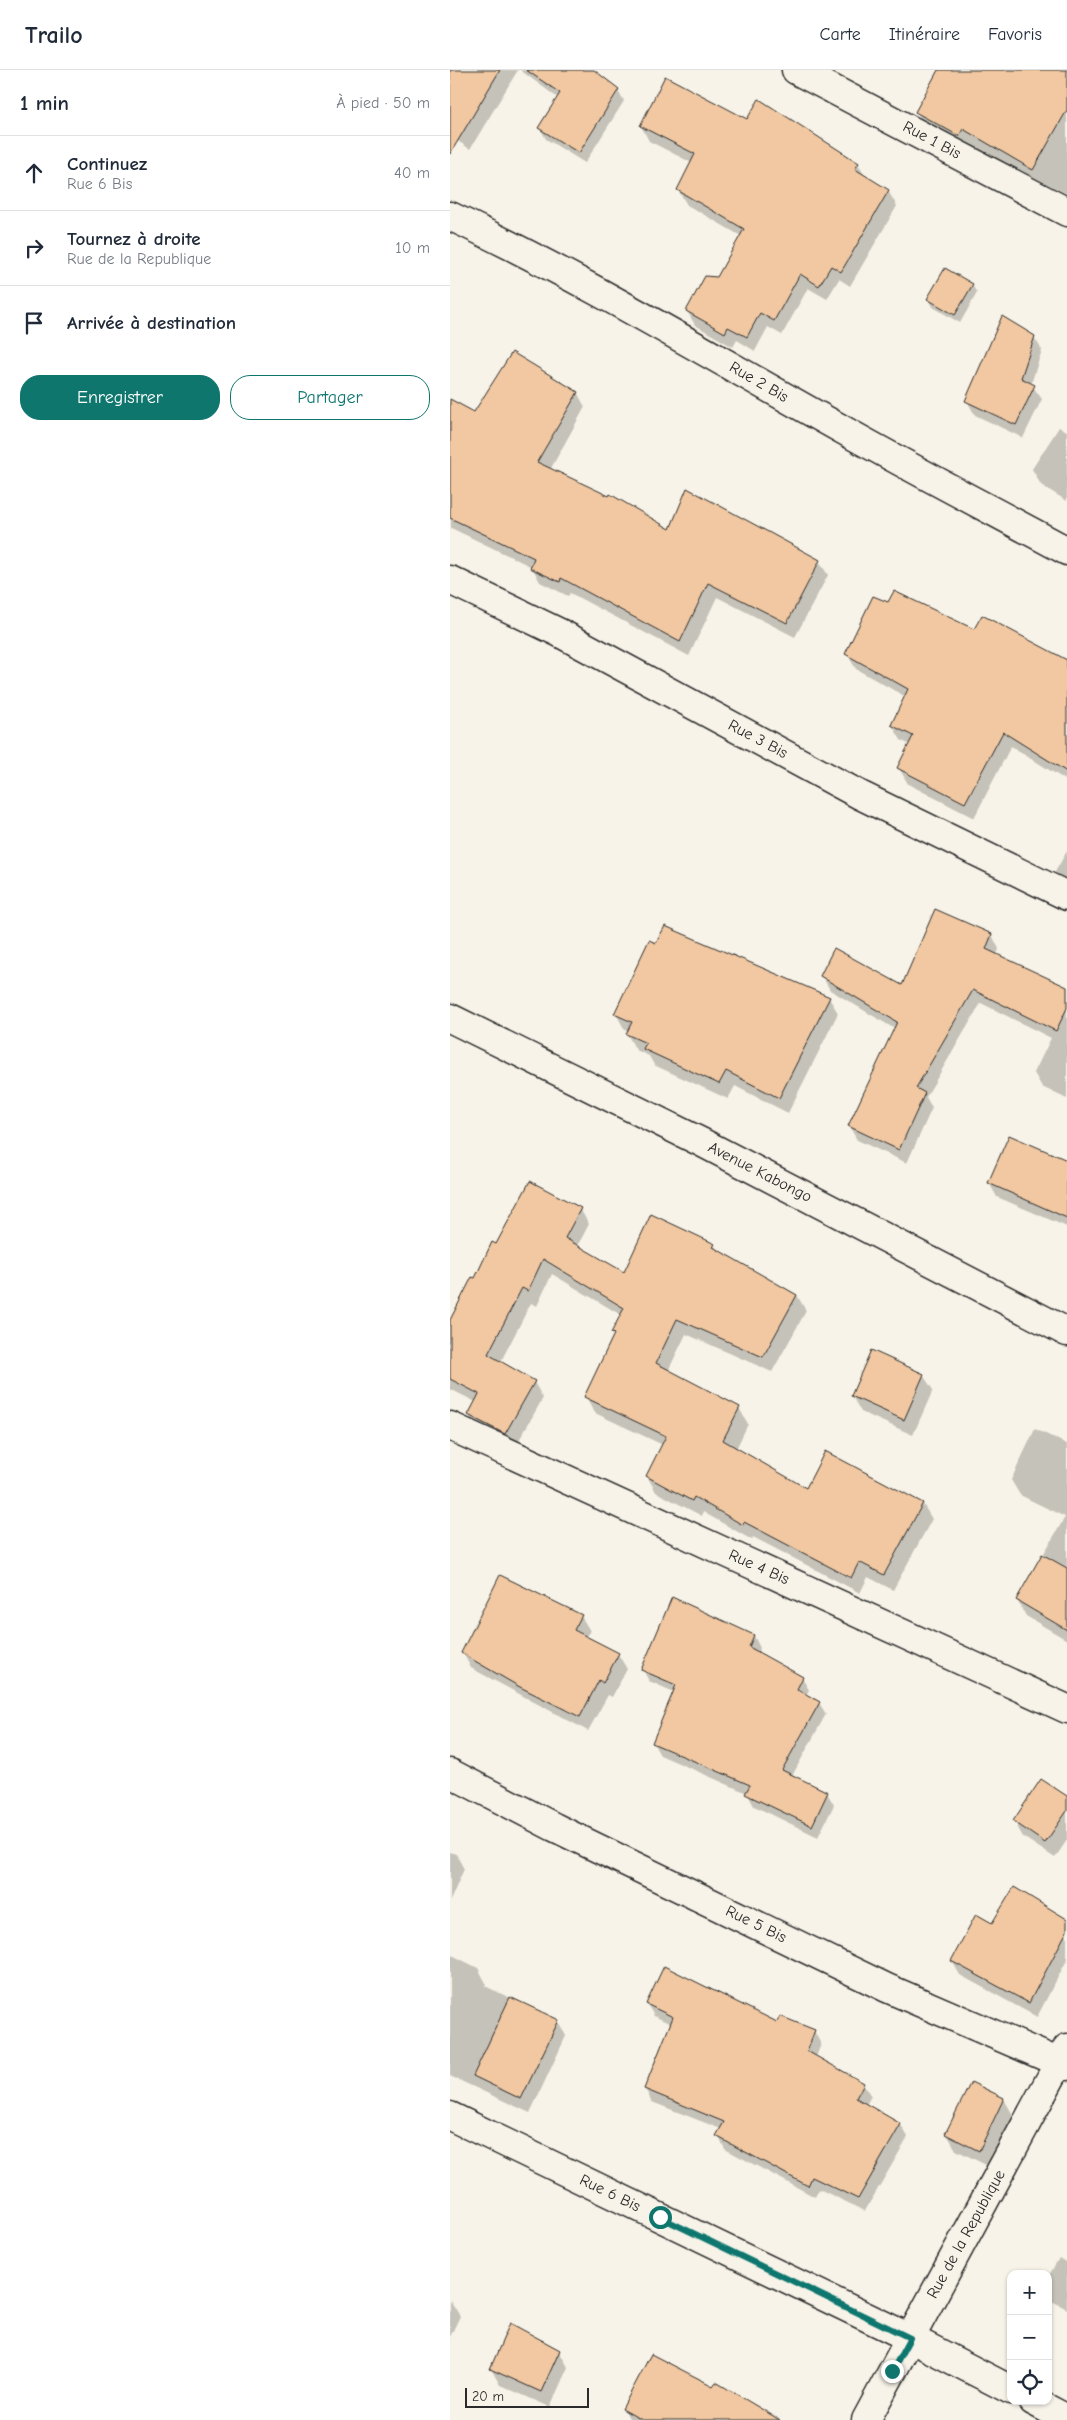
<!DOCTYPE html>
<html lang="fr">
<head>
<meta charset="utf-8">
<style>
	body { margin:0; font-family:"Comic Neue",sans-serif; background:#f2f2f3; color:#1f2937 }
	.controls { position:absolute; right:15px; bottom:15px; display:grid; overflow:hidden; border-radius:10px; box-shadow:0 1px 4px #0004 }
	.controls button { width:45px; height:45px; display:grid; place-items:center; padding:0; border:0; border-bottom:1px solid #e0e1e3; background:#fff; color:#1f2937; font:25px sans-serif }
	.scale { position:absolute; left:15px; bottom:12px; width:124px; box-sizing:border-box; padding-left:5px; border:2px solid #2b2b2b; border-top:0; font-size:14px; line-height:18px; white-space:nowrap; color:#2b2b2b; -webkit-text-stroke:4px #f7f3e8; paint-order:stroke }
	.stop { position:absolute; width:15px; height:15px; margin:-11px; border:4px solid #0f766e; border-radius:50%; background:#fff }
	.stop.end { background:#0f766e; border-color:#fff; box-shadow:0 1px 5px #0008 }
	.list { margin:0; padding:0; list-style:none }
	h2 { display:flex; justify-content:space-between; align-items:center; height:65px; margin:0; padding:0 20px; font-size:21px }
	h2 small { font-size:16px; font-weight:400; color:#747a83 }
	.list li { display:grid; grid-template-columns:32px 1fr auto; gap:15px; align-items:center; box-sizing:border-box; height:75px; padding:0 20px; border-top:1px solid #e0e1e3 }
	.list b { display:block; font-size:19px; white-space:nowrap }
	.list p { margin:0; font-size:16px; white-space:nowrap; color:#747a83 }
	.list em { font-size:16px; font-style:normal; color:#747a83 }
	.actions { display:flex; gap:10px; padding:15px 20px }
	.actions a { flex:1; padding:11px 0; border:1px solid #0f766e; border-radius:20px; text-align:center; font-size:18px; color:#0f766e }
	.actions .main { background:#0f766e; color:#fff }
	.icon { flex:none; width:28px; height:28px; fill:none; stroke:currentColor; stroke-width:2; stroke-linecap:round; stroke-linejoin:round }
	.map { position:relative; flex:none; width:617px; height:2350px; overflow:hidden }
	header { display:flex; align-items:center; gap:30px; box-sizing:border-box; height:70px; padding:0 25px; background:#fff; border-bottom:1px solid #e0e1e3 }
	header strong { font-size:24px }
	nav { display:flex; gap:28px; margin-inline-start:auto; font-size:18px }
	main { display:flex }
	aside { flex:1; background:#fff }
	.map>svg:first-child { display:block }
</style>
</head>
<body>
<header>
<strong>Trailo</strong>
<nav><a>Carte</a><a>Itinéraire</a><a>Favoris</a></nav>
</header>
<main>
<aside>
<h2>1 min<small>À pied · 50 m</small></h2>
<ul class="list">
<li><svg class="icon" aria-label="ahead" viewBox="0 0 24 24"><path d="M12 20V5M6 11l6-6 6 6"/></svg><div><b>Continuez</b><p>Rue 6 Bis</p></div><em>40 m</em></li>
<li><svg class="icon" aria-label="right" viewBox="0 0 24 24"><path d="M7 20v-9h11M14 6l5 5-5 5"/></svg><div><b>Tournez à droite</b><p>Rue de la Republique</p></div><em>10 m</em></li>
<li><svg class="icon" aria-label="arrive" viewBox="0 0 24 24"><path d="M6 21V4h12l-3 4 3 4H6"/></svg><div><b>Arrivée à destination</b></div></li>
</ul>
<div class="actions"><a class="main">Enregistrer</a><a>Partager</a></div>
</aside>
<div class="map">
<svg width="617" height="2350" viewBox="0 0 617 2350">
	<rect width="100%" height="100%" fill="#f7f3e8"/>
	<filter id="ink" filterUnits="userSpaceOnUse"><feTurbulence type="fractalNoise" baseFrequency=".02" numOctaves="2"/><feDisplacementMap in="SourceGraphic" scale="10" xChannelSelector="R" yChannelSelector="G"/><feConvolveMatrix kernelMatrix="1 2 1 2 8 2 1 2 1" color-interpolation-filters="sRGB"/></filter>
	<g filter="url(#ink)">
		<path fill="#0003" d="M 0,0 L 68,0 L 20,79 L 0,66 Z
			M 70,0 L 142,0 L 168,20 L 174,31 L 135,93 L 96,69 L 90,58 L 108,28 Z
			M 489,0 L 617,0 L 617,124 L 597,114 L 595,119 L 478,62 L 467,42 Z
			M 298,51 L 408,94 L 416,108 L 438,121 L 447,136 L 400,216 L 389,209 L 377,229 L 358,218 L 332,265 L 318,257 L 305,281 L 287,270 L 283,277 L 245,255 L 237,241 L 267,209 L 291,166 L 237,135 L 228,120 L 242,93 L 199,71 L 191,56 Z
			M 522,215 L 527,223 L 510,253 L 483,237 L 479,229 Z
			M 584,267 L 592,280 L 581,314 L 592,329 L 573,368 L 525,345 L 517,331 Z
			M 127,322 L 135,337 L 100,400 L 220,461 L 369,491 L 378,505 L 345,567 L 267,527 L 239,586 L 120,523 L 118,526 L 90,512 L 82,497 L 1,458 L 0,330 L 25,344 Z
			M 609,357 L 617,361 L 617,431 L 591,415 L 582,399 Z
			M 397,584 L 617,631 L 617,711 L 561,676 L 524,748 L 458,714 L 449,698 L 460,675 L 451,670 L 442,655 L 456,627 L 406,599 Z
			M 617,781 L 617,819 L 614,817 L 605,802 Z
			M 486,841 L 542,865 L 549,879 L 547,885 L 617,919 L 617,1029 L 592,1017 L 584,1003 L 601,968 L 531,933 L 476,1027 L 482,1038 L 457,1093 L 407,1070 L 399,1056 L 445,959 L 380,920 L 372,906 L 452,917 Z
			M 379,928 L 388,943 L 338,1043 L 285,1016 L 278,1029 L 204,995 L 199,986 L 186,980 L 177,964 L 178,961 L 175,960 L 166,944 Z
			M 617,1092 L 617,1157 L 547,1127 L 539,1113 Z
			M 130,1139 L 139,1154 L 127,1177 L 175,1204 L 264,1175 L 268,1181 L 347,1225 L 356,1241 L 322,1302 L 236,1264 L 218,1301 L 289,1338 L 298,1354 L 286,1379 L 357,1419 L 473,1434 L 482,1449 L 443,1520 L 418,1507 L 410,1523 L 303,1467 L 302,1470 L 253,1442 L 252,1446 L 206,1422 L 197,1406 L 213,1375 L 145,1343 L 136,1327 L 165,1267 L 162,1263 L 171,1245 L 102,1204 L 87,1236 L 81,1233 L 50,1293 L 84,1312 L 93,1328 L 64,1379 L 28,1360 L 19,1345 L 26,1332 L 0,1319 L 0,1253 L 47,1175 Z
			M 473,1305 L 483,1320 L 463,1365 L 411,1342 L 402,1326 Z
			M 585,1359 L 617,1374 L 617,1570 L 576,1546 L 567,1530 L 615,1447 L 570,1425 L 561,1410 Z
			M 223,1528 L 304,1566 L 310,1578 L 308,1584 L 352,1608 L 359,1620 L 356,1625 L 369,1633 L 376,1644 L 342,1706 L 377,1723 L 384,1735 L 368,1767 L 304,1736 L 297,1723 L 210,1685 L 203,1673 L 224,1622 L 199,1611 L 193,1600 Z
			M 131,1546 L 140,1561 L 136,1568 L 168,1584 L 177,1599 L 162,1627 L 158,1625 L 138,1661 L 21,1598 L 13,1583 Z
			M 617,1728 L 617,1770 L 605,1788 L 573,1767 L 564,1751 Z
			M 0,1782 L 6,1784 L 14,1799 L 0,1831 Z
			M 617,1851 L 617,1890 L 587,1947 L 510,1905 L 502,1891 Z
			M 0,1884 L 28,1898 L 36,1913 L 35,1916 L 108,1951 L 116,1966 L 80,2043 L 0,2006 Z
			M 197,1934 L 364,1961 L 371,1974 L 366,1987 L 413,2014 L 421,2026 L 416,2035 L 451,2055 L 458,2067 L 415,2141 L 369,2119 L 365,2127 L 275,2079 L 268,2066 L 271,2059 L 202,2032 L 195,2019 L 221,1954 L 204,1946 Z
			M 521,2014 L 554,2029 L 563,2045 L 538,2096 L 506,2080 L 497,2064 Z
			M 609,2188 L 617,2193 L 617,2239 L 598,2229 L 598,2207 Z
			M 0,2230 L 10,2246 L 0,2267 Z
			M 109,2281 L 118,2297 L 100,2337 L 50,2315 L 41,2299 Z
			M 174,2339 L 327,2350 L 180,2350 Z"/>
		<path fill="#f1c8a1" stroke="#2b2b2b" d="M 0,0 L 50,0 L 0,84 Z
			M 76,0 L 144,0 L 169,19 L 129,83 L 88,58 L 110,23 Z
			M 488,0 L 617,0 L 617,40 L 583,100 L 513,59 L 509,66 L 465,42 Z
			M 215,6 L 297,49 L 309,29 L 409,93 L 405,99 L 439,120 L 391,202 L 381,196 L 369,216 L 350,204 L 324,251 L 310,243 L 297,267 L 278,257 L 275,263 L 236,241 L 255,206 L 267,207 L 294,159 L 227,120 L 245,84 L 190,56 Z
			M 495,198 L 523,214 L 505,245 L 477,229 Z
			M 552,246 L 585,266 L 571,308 L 585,315 L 566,355 L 515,331 Z
			M 62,282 L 128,322 L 87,392 L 159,426 L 160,424 L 220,459 L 237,418 L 370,490 L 337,553 L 258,513 L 230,572 L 111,508 L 110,512 L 80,498 L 84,488 L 0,448 L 0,329 L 24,342 Z
			M 444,521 L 524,559 L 532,545 L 617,590 L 617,702 L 553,662 L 515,733 L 447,698 L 463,666 L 441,655 L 458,619 L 395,584 L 423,526 L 438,532 Z
			M 485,839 L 542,864 L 536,879 L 617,917 L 617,938 L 606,961 L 523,920 L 466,1018 L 475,1023 L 449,1080 L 398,1056 L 447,952 L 370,906 L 384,878 L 452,915 Z
			M 215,856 L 380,927 L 329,1028 L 276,1001 L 269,1014 L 193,979 L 196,973 L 176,964 L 182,952 L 164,944 L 199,870 L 206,873 Z
			M 559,1065 L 617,1090 L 617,1148 L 538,1113 Z
			M 80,1111 L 131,1138 L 115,1168 L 174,1202 L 201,1144 L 265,1174 L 263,1177 L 347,1225 L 313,1287 L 227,1249 L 206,1293 L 290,1337 L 273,1370 L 356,1418 L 375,1381 L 473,1433 L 434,1505 L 409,1492 L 401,1508 L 294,1452 L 293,1455 L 244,1427 L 242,1431 L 196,1406 L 216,1366 L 134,1327 L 164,1264 L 161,1263 L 174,1238 L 93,1189 L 78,1221 L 72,1218 L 38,1284 L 85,1311 L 55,1364 L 18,1345 L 29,1324 L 0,1309 L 0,1250 L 22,1207 L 25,1208 L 42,1172 L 46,1174 Z
			M 421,1280 L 474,1304 L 454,1350 L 401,1326 Z
			M 592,1484 L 617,1498 L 617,1560 L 566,1530 Z
			M 50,1505 L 132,1545 L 124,1560 L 169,1583 L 153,1613 L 149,1610 L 130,1647 L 68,1616 L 11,1583 Z
			M 222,1527 L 304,1565 L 299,1577 L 353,1607 L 347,1619 L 370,1632 L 332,1700 L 378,1722 L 362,1756 L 295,1724 L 300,1715 L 202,1673 L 226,1615 L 191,1600 Z
			M 591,1709 L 617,1726 L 617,1741 L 595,1773 L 563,1751 Z
			M 564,1817 L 617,1849 L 617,1861 L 579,1933 L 501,1891 L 526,1844 L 542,1853 Z
			M 214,1896 L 327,1952 L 330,1946 L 365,1960 L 357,1981 L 414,2013 L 406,2028 L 451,2054 L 408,2129 L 362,2107 L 358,2116 L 266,2066 L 274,2052 L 194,2019 L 223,1947 L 196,1934 Z
			M 60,1927 L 109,1950 L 71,2029 L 23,2006 Z
			M 521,2012 L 554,2028 L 529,2081 L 495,2064 Z
			M 60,2253 L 110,2280 L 91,2322 L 40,2299 Z
			M 201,2284 L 263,2316 L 266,2312 L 330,2350 L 192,2350 L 172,2339 Z"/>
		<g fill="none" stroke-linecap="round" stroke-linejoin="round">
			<defs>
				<path id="street" d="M 346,0 L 617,142
					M 0,146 C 136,210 264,288 395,361 C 468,402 543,441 617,481
					M 0,510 L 110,563 L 410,725 L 617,826
					M 0,948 L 251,1072 L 617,1262
					M 0,1356 L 617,1639
					M 0,1703 L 104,1757 L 437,1918 L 617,1996
					M 0,2046 L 460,2268 L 561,2320
					M 583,2331 L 617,2349
					M 416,2350 L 617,1978"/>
			</defs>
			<use href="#street" stroke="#2b2b2b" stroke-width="31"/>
			<use href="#street" stroke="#f7f3e8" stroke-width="28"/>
		</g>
	</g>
	<g fill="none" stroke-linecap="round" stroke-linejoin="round" filter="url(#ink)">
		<path stroke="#0f766e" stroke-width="6" d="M 210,2147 L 460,2268 L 442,2301"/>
	</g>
	<g text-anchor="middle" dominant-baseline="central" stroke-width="4.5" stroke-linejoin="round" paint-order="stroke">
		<g font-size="16" fill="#2b2b2b" stroke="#f7f3e8">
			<text transform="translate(482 70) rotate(28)">Rue 1 Bis</text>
			<text transform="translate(309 312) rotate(30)">Rue 2 Bis</text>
			<text transform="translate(308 669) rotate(28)">Rue 3 Bis</text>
			<text transform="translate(310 1102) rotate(27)">Avenue Kabongo</text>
			<text transform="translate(309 1497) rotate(24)">Rue 4 Bis</text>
			<text transform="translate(306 1854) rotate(26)">Rue 5 Bis</text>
			<text transform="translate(160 2123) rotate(26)">Rue 6 Bis</text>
			<text transform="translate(516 2164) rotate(-61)">Rue de la Republique</text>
		</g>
	</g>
</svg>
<div class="controls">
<button>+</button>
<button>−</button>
<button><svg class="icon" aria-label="locate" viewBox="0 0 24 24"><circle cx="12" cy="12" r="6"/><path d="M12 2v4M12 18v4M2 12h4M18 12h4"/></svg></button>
</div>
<div class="scale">20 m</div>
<div class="stop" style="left:210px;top:2147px"></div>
<div class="stop end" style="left:442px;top:2301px"></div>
</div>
</main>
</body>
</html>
